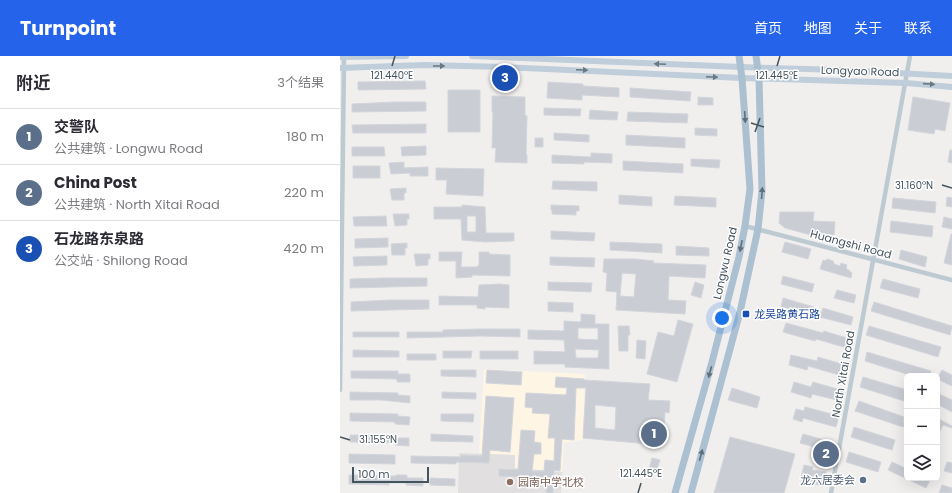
<!DOCTYPE html>
<html lang="zh">
<head>
<meta charset="utf-8">
<style>
	body { margin:0; font-family:Poppins,"Noto Sans SC",sans-serif; background:#f2f2f3; color:#2b2b33 }
	.controls { position:absolute; right:12px; bottom:12px; display:grid; overflow:hidden; border-radius:6px; box-shadow:0 4px 16px #0002 }
	.controls button { width:36px; height:36px; display:grid; place-items:center; padding:0; border:0; border-bottom:1px solid #e1e1e2; background:#fff; color:#2b2b33; font:20px sans-serif }
	.scale { position:absolute; left:12px; bottom:10px; width:77px; box-sizing:border-box; padding-left:4px; border:2px solid #44545e; border-top:0; font-size:11px; line-height:14px; white-space:nowrap; color:#44545e; -webkit-text-stroke:3px #fff; paint-order:stroke }
	.you { position:absolute; left:382px; top:262px; width:14px; height:14px; margin:-10px; border:3px solid #fff; border-radius:50%; background:#1a73e8; box-shadow:0 0 0 6px #1a73e833 }
	.badge { display:grid; place-items:center; width:26px; height:26px; border-radius:50%; background:#2563eb; color:#fff; font-size:13px; font-weight:700 }
	.pin { position:absolute; translate:-50% -50%; border:2px solid #fff; box-shadow:0 1px 4px #0006 }
	.list { margin:0; padding:0; list-style:none }
	h2 { display:flex; justify-content:space-between; align-items:center; height:52px; margin:0; padding:0 16px; font-size:17px }
	h2 small { font-size:13px; font-weight:400; color:#7c7c81 }
	.list li { display:grid; grid-template-columns:26px 1fr auto; gap:12px; align-items:center; box-sizing:border-box; height:56px; padding:0 16px; border-top:1px solid #e1e1e2 }
	.list b { display:block; font-size:15px; white-space:nowrap }
	.list p { margin:0; font-size:13px; white-space:nowrap; color:#7c7c81 }
	.list em { font-size:13px; font-style:normal; color:#7c7c81 }
	.icon { flex:none; width:22px; height:22px; fill:none; stroke:currentColor; stroke-width:2; stroke-linecap:round; stroke-linejoin:round }
	.map { position:relative; flex:none; width:612px; height:437px; overflow:hidden }
	header { display:flex; align-items:center; gap:24px; box-sizing:border-box; height:56px; padding:0 20px; background:#2563eb; color:#fff }
	header strong { font-size:19px }
	nav { display:flex; gap:22px; margin-inline-start:auto; font-size:14px }
	main { display:flex }
	aside { flex:1; background:#fff }
	.map>svg:first-child { display:block }
</style>
</head>
<body>
<header>
<strong>Turnpoint</strong>
<nav><a>首页</a><a>地图</a><a>关于</a><a>联系</a></nav>
</header>
<main>
<aside>
<h2>附近<small>3个结果</small></h2>
<ul class="list">
<li><span class="badge" style="background:#5c6f8a">1</span><div><b>交警队</b><p>公共建筑 · Longwu Road</p></div><em>180 m</em></li>
<li><span class="badge" style="background:#5c6f8a">2</span><div><b>China Post</b><p>公共建筑 · North Xitai Road</p></div><em>220 m</em></li>
<li><span class="badge" style="background:#1a4fb4">3</span><div><b>石龙路东泉路</b><p>公交站 · Shilong Road</p></div><em>420 m</em></li>
</ul>
</aside>
<div class="map">
<svg width="612" height="437" viewBox="0 0 612 437">
	<rect width="100%" height="100%" fill="#f1eeee"/>
	<path fill="#fef5e5" d="M 144,313 L 245,318 L 243,384 L 224,387 L 222,416 L 175,412 L 139,397 Z"/>
	<path fill="#e2dfe0" d="M 119,397 L 175,399 L 175,412 L 222,416 L 221,437 L 118,437 Z"/>
	<path fill="#caced4" stroke="#d2d5db" fill-rule="evenodd" d="M 85,25 L 86,33 L 18,34 L 18,26 Z
		M 208,26 L 243,28 L 243,30 L 279,32 L 279,41 L 242,39 L 242,44 L 207,42 Z
		M 290,32 L 351,36 L 350,45 L 290,41 Z
		M 108,34 L 140,34 L 140,76 L 108,76 Z
		M 152,40 L 185,41 L 185,59 L 187,60 L 186,99 L 187,99 L 187,107 L 155,106 L 156,92 L 152,92 L 153,56 L 152,56 Z
		M 358,41 L 373,42 L 373,49 L 358,49 Z
		M 573,41 L 610,47 L 605,75 L 595,73 L 594,78 L 568,74 Z
		M 55,46 L 86,46 L 86,55 L 12,56 L 12,48 Z
		M 204,52 L 241,53 L 240,60 L 204,59 Z
		M 250,54 L 278,56 L 277,64 L 249,63 Z
		M 288,56 L 348,58 L 347,67 L 287,65 Z
		M 86,68 L 86,77 L 13,77 L 12,69 Z
		M 355,72 L 377,73 L 377,80 L 355,79 Z
		M 214,77 L 249,79 L 249,86 L 214,84 Z
		M 286,79 L 345,82 L 345,92 L 286,89 Z
		M 195,82 L 203,82 L 203,91 L 195,91 Z
		M 86,90 L 86,99 L 62,100 L 61,91 Z
		M 12,91 L 44,91 L 45,100 L 12,100 Z
		M 610,94 L 612,94 L 612,107 L 608,106 Z
		M 251,97 L 272,98 L 272,107 L 244,106 L 244,108 L 212,107 L 212,99 L 251,101 Z
		M 351,103 L 380,104 L 379,112 L 351,110 Z
		M 283,105 L 343,108 L 343,117 L 283,114 Z
		M 64,106 L 64,112 L 88,111 L 88,120 L 70,120 L 70,117 L 51,118 L 49,107 Z
		M 13,110 L 40,110 L 40,122 L 13,122 Z
		M 96,112 L 144,113 L 143,140 L 106,138 L 107,124 L 96,124 Z
		M 213,125 L 257,126 L 257,135 L 212,133 Z
		M 66,132 L 66,137 L 64,137 L 64,144 L 52,144 L 50,133 Z
		M 279,139 L 312,141 L 312,150 L 279,148 Z
		M 335,140 L 376,142 L 376,151 L 334,149 Z
		M 607,141 L 612,142 L 612,151 L 606,150 Z
		M 553,142 L 596,146 L 595,157 L 552,152 Z
		M 122,149 L 145,151 L 146,177 L 174,177 L 174,185 L 145,186 L 122,184 L 121,163 L 94,163 L 94,151 L 122,151 ZM 127,160 L 136,160 L 136,176 L 127,176 Z
		M 211,149 L 239,150 L 239,155 L 236,155 L 236,159 L 212,158 L 212,154 L 211,154 Z
		M 440,156 L 474,156 L 473,165 L 495,166 L 494,179 L 471,179 L 445,172 L 439,167 Z
		M 53,158 L 69,158 L 69,163 L 67,163 L 67,169 L 55,170 Z
		M 46,160 L 47,170 L 14,170 L 13,161 Z
		M 604,161 L 612,163 L 612,173 L 602,171 Z
		M 551,165 L 593,170 L 592,181 L 550,176 Z
		M 211,175 L 255,177 L 254,185 L 211,183 Z
		M 611,178 L 612,178 L 612,209 L 604,207 Z
		M 48,182 L 48,191 L 15,192 L 15,183 Z
		M 270,186 L 322,188 L 322,197 L 270,194 Z
		M 445,186 L 471,193 L 468,203 L 442,196 Z
		M 67,187 L 67,192 L 65,192 L 65,199 L 52,199 L 51,188 Z
		M 336,190 L 369,192 L 369,200 L 336,199 Z
		M 561,194 L 587,201 L 585,211 L 559,203 Z
		M 99,196 L 122,196 L 121,211 L 137,211 L 137,210 L 139,210 L 139,196 L 149,196 L 149,198 L 170,199 L 170,220 L 132,219 L 132,221 L 116,222 L 116,205 L 99,205 Z
		M 74,198 L 90,198 L 90,203 L 88,203 L 88,209 L 76,210 Z
		M 47,200 L 47,209 L 14,210 L 13,201 Z
		M 210,201 L 255,202 L 254,211 L 210,209 Z
		M 264,203 L 295,203 L 314,205 L 313,207 L 366,209 L 365,222 L 329,220 L 328,244 L 346,245 L 345,258 L 276,254 L 277,236 L 266,235 L 267,217 L 263,216 ZM 282,217 L 296,218 L 294,241 L 280,240 Z
		M 487,203 L 493,205 L 494,208 L 500,210 L 501,207 L 507,209 L 506,212 L 512,217 L 511,222 L 480,213 L 483,204 L 486,205 Z
		M 443,220 L 474,228 L 472,236 L 441,228 Z
		M 43,222 L 87,222 L 87,230 L 10,232 L 10,223 Z
		M 543,223 L 580,233 L 578,242 L 540,232 Z
		M 208,226 L 252,227 L 251,236 L 208,234 Z
		M 355,226 L 364,229 L 361,242 L 351,239 Z
		M 160,228 L 169,229 L 169,252 L 145,251 L 145,253 L 137,252 L 137,249 L 99,249 L 99,240 L 138,241 L 139,229 Z
		M 497,234 L 516,239 L 514,247 L 494,242 Z
		M 443,242 L 474,251 L 472,259 L 441,251 Z
		M 50,244 L 89,244 L 89,253 L 11,255 L 11,246 Z
		M 208,246 L 233,247 L 233,256 L 208,255 Z
		M 534,246 L 612,270 L 610,279 L 531,255 Z
		M 483,252 L 513,261 L 511,269 L 480,261 Z
		M 241,258 L 255,259 L 255,268 L 269,268 L 269,313 L 225,311 L 225,308 L 194,308 L 194,295 L 225,296 L 224,284 L 188,283 L 188,274 L 224,275 L 224,265 L 241,266 ZM 238,272 L 258,272 L 258,284 L 238,283 ZM 235,293 L 259,294 L 258,302 L 236,302 Z
		M 338,264 L 353,268 L 337,326 L 307,318 L 318,276 L 334,280 Z
		M 446,267 L 483,277 L 484,275 L 510,283 L 507,292 L 476,283 L 475,285 L 443,276 Z
		M 278,270 L 289,270 L 290,279 L 288,279 L 288,295 L 279,295 Z
		M 529,270 L 601,291 L 598,301 L 526,279 Z
		M 139,273 L 180,273 L 180,281 L 140,280 L 67,282 L 67,276 L 103,276 L 103,274 Z
		M 13,276 L 59,276 L 59,281 L 13,281 Z
		M 297,284 L 306,285 L 305,303 L 296,302 Z
		M 13,294 L 59,295 L 59,301 L 13,301 Z
		M 103,295 L 132,295 L 131,302 L 103,302 Z
		M 140,295 L 178,295 L 178,303 L 140,303 Z
		M 527,296 L 591,315 L 589,320 L 573,320 L 525,305 Z
		M 67,298 L 96,298 L 96,304 L 67,304 Z
		M 451,299 L 477,305 L 478,301 L 509,310 L 506,321 L 468,310 L 467,314 L 449,309 Z
		M 101,314 L 136,314 L 136,321 L 101,320 Z
		M 147,314 L 182,316 L 181,329 L 146,327 Z
		M 602,314 L 612,319 L 612,330 L 597,323 Z
		M 11,315 L 58,315 L 58,318 L 70,318 L 70,326 L 57,326 L 57,323 L 11,322 Z
		M 216,321 L 244,323 L 244,324 L 261,325 L 310,328 L 308,344 L 330,345 L 329,357 L 325,356 L 324,373 L 322,373 L 320,389 L 243,382 L 246,332 L 236,332 L 234,384 L 222,383 L 220,415 L 214,414 L 213,437 L 206,437 L 207,422 L 159,420 L 159,413 L 178,414 L 181,374 L 195,375 L 194,386 L 201,387 L 201,398 L 194,398 L 192,415 L 204,415 L 205,404 L 214,405 L 215,382 L 208,382 L 210,358 L 192,357 L 193,352 L 185,351 L 186,337 L 226,339 L 227,332 L 215,331 ZM 255,349 L 276,351 L 275,374 L 255,372 Z
		M 523,321 L 567,334 L 567,346 L 520,331 Z
		M 454,326 L 471,331 L 473,326 L 504,335 L 501,345 L 472,338 L 471,342 L 451,336 Z
		M 392,332 L 420,341 L 417,352 L 388,344 Z
		M 10,336 L 58,337 L 58,339 L 70,340 L 70,347 L 41,344 L 10,344 Z
		M 102,336 L 136,337 L 136,343 L 102,342 Z
		M 597,337 L 612,344 L 612,356 L 597,348 Z
		M 146,340 L 174,342 L 170,396 L 150,394 L 149,407 L 116,406 L 116,408 L 71,407 L 71,400 L 121,401 L 121,399 L 142,400 Z
		M 519,345 L 564,361 L 563,366 L 565,367 L 563,371 L 515,355 Z
		M 465,351 L 499,360 L 496,371 L 463,362 L 462,366 L 453,363 L 456,353 L 464,355 Z
		M 10,357 L 58,358 L 58,360 L 70,361 L 69,369 L 55,368 L 55,366 L 10,365 Z
		M 101,358 L 134,358 L 133,366 L 101,365 Z
		M 597,362 L 612,370 L 612,372 L 603,369 L 600,375 L 597,374 Z
		M 514,371 L 555,384 L 552,394 L 511,381 Z
		M 91,378 L 133,380 L 133,386 L 91,385 Z
		M 463,378 L 495,387 L 493,396 L 460,387 Z
		M 10,379 L 57,379 L 57,382 L 69,382 L 69,390 L 55,389 L 55,387 L 10,386 Z
		M 390,381 L 455,398 L 444,437 L 374,437 Z
		M 509,396 L 541,406 L 538,416 L 506,406 Z
		M 9,398 L 55,399 L 55,408 L 9,407 Z
		M 312,402 L 320,404 L 316,416 L 309,414 Z
		M 552,406 L 567,413 L 567,422 L 585,422 L 590,424 L 586,432 L 548,414 Z
		M 607,406 L 612,407 L 612,417 L 604,415 Z
		M 464,409 L 473,411 L 472,414 L 486,416 L 483,430 L 462,425 L 463,422 L 461,422 Z
		M 9,419 L 56,420 L 56,419 L 67,419 L 67,422 L 83,422 L 83,430 L 66,429 L 66,427 L 49,427 L 49,429 L 9,428 Z
		M 90,422 L 115,423 L 115,430 L 90,429 Z
		M 602,429 L 612,432 L 612,437 L 599,437 Z"/>
	<g fill="none" stroke-linecap="round" stroke-linejoin="round">
		<path stroke="#bdcad2" stroke-width="4.5" d="M 405,170 L 612,224
			M 0,334 L 4,1
			M 491,437 L 570,0"/>
		<path stroke="#bfceda" stroke-width="6" d="M 132,0 L 401,11 L 501,14 L 612,20
			M 0,1 L 66,0
			M 0,12 L 84,9 L 164,11 L 402,22 L 566,27 L 612,31"/>
		<path stroke="#abc0d1" stroke-width="7" d="M 335,437 L 372,306 L 399,201 L 405,170 L 410,133 L 402,22 L 399,0
			M 351,437 L 400,256 L 418,173 L 422,135 L 419,22 L 416,0"/>
	</g>
	<defs><path id="oneway-solid" d="M-6-.8H1V-3.2L6.5 0L1 3.2V.8H-6Z"/></defs>
	<g fill="#697983">
		<use href="#oneway-solid" transform="translate(320 8) rotate(-178)"/>
		<use href="#oneway-solid" transform="translate(99 10)"/>
		<use href="#oneway-solid" transform="translate(242 14) rotate(3)"/>
		<use href="#oneway-solid" transform="translate(372 21) rotate(3)"/>
		<use href="#oneway-solid" transform="translate(589 28) rotate(4)"/>
	</g>
	<g fill="#5e6f7b">
		<use href="#oneway-solid" transform="translate(405 61) rotate(86)"/>
		<use href="#oneway-solid" transform="translate(422 137) rotate(-86)"/>
		<use href="#oneway-solid" transform="translate(401 190) rotate(101)"/>
		<use href="#oneway-solid" transform="translate(370 316) rotate(105)"/>
		<use href="#oneway-solid" transform="translate(361 399) rotate(-75)"/>
	</g>
	<path fill="none" stroke="#44545e" stroke-width="1.5" d="M 52,10 L 55,0M 437,10 L 440,0M 411,67 L 424,71M 415,76 L 420,62M 602,129 L 612,132M 0,381 L 10,384M 298,437 L 301,427"/>
	<rect fill="#1a4fb4" stroke="#fff" stroke-width="1.5" x="402" y="254" width="8" height="8" rx="2"/>
	<circle fill="#5c6f8a" stroke="#fff" stroke-width="1.5" cx="523" cy="424" r="4"/>
	<circle fill="#8d6e63" stroke="#fff" stroke-width="1.5" cx="170" cy="426" r="4"/>
	<g text-anchor="middle" dominant-baseline="central" stroke-width="3" stroke-linejoin="round" paint-order="stroke">
		<g font-size="11" fill="#44545e" stroke="#fff">
			<text transform="translate(520 15) rotate(2)">Longyao Road</text>
			<text transform="translate(511 188) rotate(15)">Huangshi Road</text>
			<text transform="translate(385 207) rotate(-77)">Longwu Road</text>
			<text transform="translate(503 318) rotate(-80)">North Xitai Road</text>
		</g>
		<g font-size="11" fill="#164399" stroke="#fff" text-anchor="start">
			<text x="414" y="258">龙吴路黄石路</text>
		</g>
		<g font-size="11" fill="#4e5e75" stroke="#fff" text-anchor="end">
			<text x="515" y="424">龙六居委会</text>
		</g>
		<g font-size="11" fill="#785e54" stroke="#fff" text-anchor="start">
			<text x="178" y="426">园南中学北校</text>
		</g>
	</g>
	<g font-size="10" text-anchor="middle" fill="#44545e" stroke="#fff" stroke-width="3" stroke-linejoin="round" paint-order="stroke">
		<text x="52" y="23">121.440°E</text>
		<text x="437" y="23">121.445°E</text>
		<text x="574" y="133">31.160°N</text>
		<text x="38" y="387">31.155°N</text>
		<text x="301" y="421">121.445°E</text>
	</g>
</svg>
<div class="controls">
<button>+</button>
<button>−</button>
<button><svg class="icon" aria-label="layers" viewBox="0 0 24 24"><path d="M12 4l9 5-9 5-9-5zM3 14l9 5 9-5"/></svg></button>
</div>
<div class="scale">100 m</div>
<div class="you"></div>
<div class="pin badge" style="left:314px;top:378px;background:#5c6f8a">1</div>
<div class="pin badge" style="left:486px;top:398px;background:#5c6f8a">2</div>
<div class="pin badge" style="left:165px;top:22px;background:#1a4fb4">3</div>
</div>
</main>
</body>
</html>
